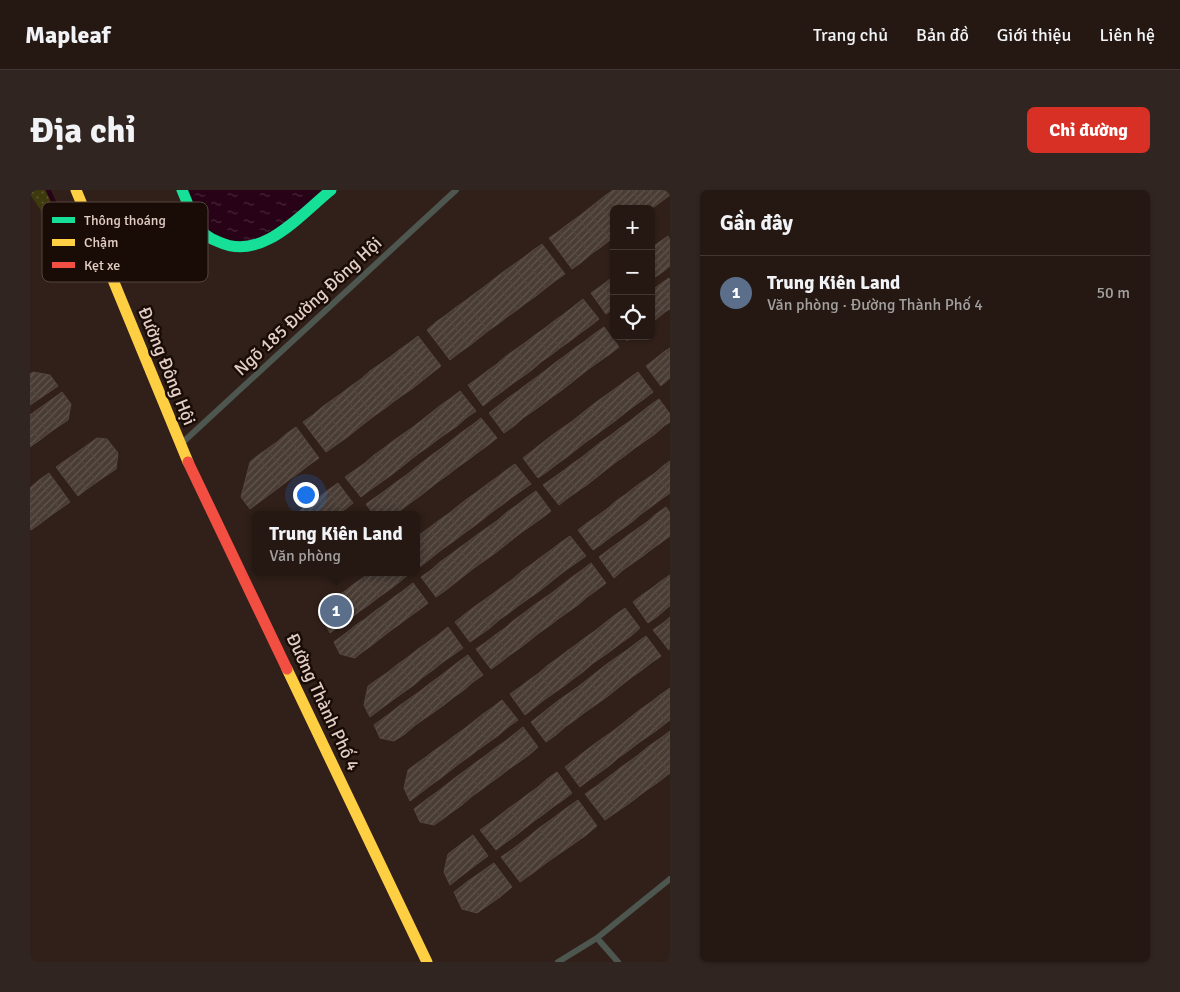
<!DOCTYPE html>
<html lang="vi">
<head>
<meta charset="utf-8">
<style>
	body { margin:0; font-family:Signika,sans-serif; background:#312521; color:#f1f3f6 }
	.controls { position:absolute; right:15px; top:15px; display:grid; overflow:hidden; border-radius:8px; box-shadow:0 1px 4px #0004 }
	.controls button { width:45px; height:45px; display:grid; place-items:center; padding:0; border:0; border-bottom:1px solid #423733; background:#251813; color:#f1f3f6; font:25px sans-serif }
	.you { position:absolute; left:275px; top:304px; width:18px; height:18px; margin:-12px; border:4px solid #fff; border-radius:50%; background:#1a73e8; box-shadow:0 0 0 8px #1a73e833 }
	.badge { display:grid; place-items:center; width:32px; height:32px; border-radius:50%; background:#d93025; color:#fff; font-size:16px; font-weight:700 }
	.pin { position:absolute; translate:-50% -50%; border:2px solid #fff; box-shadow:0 1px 5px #0006 }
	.popup { position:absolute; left:222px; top:321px; width:168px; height:65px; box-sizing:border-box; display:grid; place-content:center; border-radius:8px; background:#251813; filter:drop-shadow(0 1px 4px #0005); font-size:16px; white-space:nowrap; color:#a3a0a0 }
	.popup b { font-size:19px; color:#f1f3f6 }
	.popup::after { content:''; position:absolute; left:50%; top:100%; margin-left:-10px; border:10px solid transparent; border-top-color:#251813 }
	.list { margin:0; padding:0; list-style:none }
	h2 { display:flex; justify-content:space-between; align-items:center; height:65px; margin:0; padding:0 20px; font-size:21px }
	h2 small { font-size:16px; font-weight:400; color:#a3a0a0 }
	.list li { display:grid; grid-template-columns:32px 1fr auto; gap:15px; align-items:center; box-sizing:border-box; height:75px; padding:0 20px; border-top:1px solid #423733 }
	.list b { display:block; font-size:19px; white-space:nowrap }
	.list p { margin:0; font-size:16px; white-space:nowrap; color:#a3a0a0 }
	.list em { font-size:16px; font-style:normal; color:#a3a0a0 }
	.icon { flex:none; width:28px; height:28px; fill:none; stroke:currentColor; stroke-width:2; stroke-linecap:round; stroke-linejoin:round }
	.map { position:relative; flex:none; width:640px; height:772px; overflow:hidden; border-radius:8px }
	header { display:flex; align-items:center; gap:30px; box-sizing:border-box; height:70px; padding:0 25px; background:#251813; border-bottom:1px solid #423733 }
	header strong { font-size:24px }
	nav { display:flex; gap:28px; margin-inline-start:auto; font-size:18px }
	.intro { display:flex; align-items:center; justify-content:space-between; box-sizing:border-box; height:120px; padding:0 30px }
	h1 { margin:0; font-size:35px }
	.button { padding:12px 22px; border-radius:8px; background:#d93025; color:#fff; font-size:18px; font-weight:700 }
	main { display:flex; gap:30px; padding:0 30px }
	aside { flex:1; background:#251813; border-radius:8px; box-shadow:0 1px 4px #0004 }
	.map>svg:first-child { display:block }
</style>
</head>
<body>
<header>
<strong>Mapleaf</strong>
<nav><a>Trang chủ</a><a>Bản đồ</a><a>Giới thiệu</a><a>Liên hệ</a></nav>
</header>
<div class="intro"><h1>Địa chỉ</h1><a class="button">Chỉ đường</a></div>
<main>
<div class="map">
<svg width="640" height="772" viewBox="0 0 640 772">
	<defs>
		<pattern id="garden-dots" width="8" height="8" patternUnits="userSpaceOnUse" patternTransform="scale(1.25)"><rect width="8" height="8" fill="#3f3a0d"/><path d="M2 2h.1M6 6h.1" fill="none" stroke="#5b552f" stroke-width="1.8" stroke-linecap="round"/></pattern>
		<pattern id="water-ripples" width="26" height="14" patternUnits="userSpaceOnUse" patternTransform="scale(1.25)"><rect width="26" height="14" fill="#280318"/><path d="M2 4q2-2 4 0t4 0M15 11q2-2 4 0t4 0" fill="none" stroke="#472738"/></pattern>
		<pattern id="building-hatch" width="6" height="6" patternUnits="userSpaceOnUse" patternTransform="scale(1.25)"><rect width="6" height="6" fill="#483c34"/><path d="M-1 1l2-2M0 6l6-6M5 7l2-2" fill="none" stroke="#625750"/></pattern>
	</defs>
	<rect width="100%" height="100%" fill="#312019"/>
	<path fill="url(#garden-dots)" d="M 0,0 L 17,0 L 43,69 L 0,4 Z"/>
	<path fill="url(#water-ripples)" d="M 152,0 L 301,0 L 218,58 L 179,48 Z"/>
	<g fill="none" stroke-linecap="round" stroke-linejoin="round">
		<path stroke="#280318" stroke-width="5" d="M 18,0 L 36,38"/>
	</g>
	<path fill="url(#building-hatch)" stroke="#54473f" d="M 583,0 L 587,0 L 602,19 L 587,19 L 576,5 Z
		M 587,0 L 602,0 L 616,19 L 602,19 Z
		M 602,0 L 617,0 L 628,14 L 621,19 L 616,19 Z
		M 617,0 L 640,0 L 640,5 L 628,14 Z
		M 576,5 L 587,19 L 584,19 L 584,35 L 567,12 Z
		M 567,12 L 584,35 L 584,48 L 580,50 L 557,20 Z
		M 557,20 L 580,50 L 571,57 L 548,27 Z
		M 548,27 L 571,57 L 561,64 L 538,34 Z
		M 538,34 L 561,64 L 552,72 L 529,41 Z
		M 529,41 L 552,72 L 542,79 L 519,48 Z
		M 638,46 L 640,50 L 640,69 L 628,53 Z
		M 628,53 L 640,69 L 640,76 L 634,81 L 621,64 L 621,58 Z
		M 512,54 L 535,84 L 525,91 L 502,61 Z
		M 502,61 L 525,91 L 516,98 L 493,68 Z
		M 621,64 L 634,81 L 624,88 L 621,84 Z
		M 493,68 L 516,98 L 506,106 L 483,75 Z
		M 483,75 L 506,106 L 496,113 L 473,82 Z
		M 473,82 L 496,113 L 487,120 L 464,89 Z
		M 639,88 L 640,90 L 640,109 L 629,95 Z
		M 464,89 L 487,120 L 477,127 L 454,97 Z
		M 580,89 L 584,94 L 584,113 L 571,96 Z
		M 629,95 L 640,109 L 640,119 L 635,122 L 621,104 L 621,101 Z
		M 571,96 L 584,113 L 584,118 L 576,124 L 561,103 Z
		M 454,97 L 477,127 L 468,134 L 444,104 Z
		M 444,104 L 468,134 L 458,141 L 435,111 Z
		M 621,104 L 635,122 L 625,130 L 621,124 Z
		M 553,109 L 569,129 L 559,137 L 544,116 Z
		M 435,111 L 458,141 L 448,149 L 425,118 Z
		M 544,116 L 559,137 L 549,144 L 534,124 Z
		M 425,118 L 448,149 L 439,156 L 416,125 Z
		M 534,124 L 549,144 L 540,151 L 524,131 Z
		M 416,125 L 439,156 L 429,163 L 406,132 Z
		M 524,131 L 540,151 L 530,158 L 515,138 Z
		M 406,132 L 429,163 L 420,170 L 397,140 Z
		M 574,137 L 589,157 L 580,164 L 564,144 Z
		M 515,138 L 530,158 L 521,165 L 505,145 Z
		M 564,144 L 580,164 L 570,171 L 555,151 Z
		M 505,145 L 521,165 L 511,172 L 496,152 Z
		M 388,146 L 411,176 L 402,183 L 379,153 Z
		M 593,146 L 603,146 L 597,151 Z
		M 555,151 L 570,171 L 560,178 L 545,158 Z
		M 496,152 L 511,172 L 502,180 L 486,159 Z
		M 379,153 L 402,183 L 392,191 L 369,160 Z
		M 545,158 L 560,178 L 551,185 L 536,165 Z
		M 640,158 L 640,168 L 635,161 Z
		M 486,159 L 502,180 L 492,187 L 476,166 Z
		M 369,160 L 392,191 L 383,198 L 360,167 Z
		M 635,161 L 640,168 L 640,188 L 625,169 Z
		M 536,165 L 551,185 L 541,193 L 526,172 Z
		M 476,166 L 492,187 L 482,194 L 467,174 Z
		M 360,167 L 383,198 L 373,205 L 350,174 Z
		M 625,169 L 640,188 L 631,196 L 616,176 Z
		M 526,172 L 541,193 L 532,200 L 516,180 Z
		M 350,174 L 373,205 L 363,212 L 340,181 Z
		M 467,174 L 482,194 L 473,201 L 457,181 Z
		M 516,180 L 532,200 L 522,207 L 507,187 Z
		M 340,181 L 363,212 L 354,219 L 331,189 Z
		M 457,181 L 473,201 L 463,208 L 448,188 Z
		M 3,182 L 20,185 L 28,196 L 9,209 L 0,197 L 0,184 Z
		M 608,182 L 623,202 L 614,209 L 598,189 Z
		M 507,187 L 522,207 L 513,214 L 497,194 Z
		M 448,188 L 463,208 L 453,216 L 438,195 Z
		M 331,189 L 354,219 L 344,226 L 321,196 Z
		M 598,189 L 614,209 L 604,216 L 589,196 Z
		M 497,194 L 513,214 L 503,221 L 488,201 Z
		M 321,196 L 344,226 L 335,233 L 312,203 Z
		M 589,196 L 604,216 L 595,223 L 579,203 Z
		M 0,197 L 9,209 L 0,215 Z
		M 430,201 L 446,221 L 436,228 L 421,208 Z
		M 488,201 L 503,221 L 493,228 L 478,208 Z
		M 32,202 L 41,214 L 38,230 L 29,236 L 14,215 Z
		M 312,203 L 335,233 L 325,241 L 302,210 Z
		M 579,203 L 595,223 L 585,231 L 569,210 Z
		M 421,208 L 436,228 L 427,236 L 411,215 Z
		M 478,208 L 493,228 L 484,236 L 468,216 Z
		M 629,209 L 640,224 L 640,232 L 634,236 L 619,216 Z
		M 302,210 L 325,241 L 316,248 L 292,217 Z
		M 569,210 L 585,231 L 575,238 L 560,217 Z
		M 14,215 L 29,236 L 19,243 L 4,222 Z
		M 411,215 L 427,236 L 417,243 L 402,222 Z
		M 468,216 L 484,236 L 474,243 L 459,223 Z
		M 619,216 L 634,236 L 625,244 L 610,223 Z
		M 292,217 L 316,248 L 306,255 L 283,225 Z
		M 560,217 L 575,238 L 566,245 L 550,225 Z
		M 4,222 L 19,243 L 10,250 L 0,237 L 0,225 Z
		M 402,222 L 417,243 L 407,250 L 392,230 Z
		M 610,223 L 625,244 L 615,251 L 600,231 Z
		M 283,225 L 306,255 L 296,262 L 273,232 Z
		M 550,225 L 566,245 L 556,252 L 541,232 Z
		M 451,228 L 467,248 L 457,256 L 442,235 Z
		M 392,230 L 407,250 L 398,257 L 383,237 Z
		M 600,231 L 615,251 L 605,258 L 590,238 Z
		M 541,232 L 556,252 L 547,259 L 531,239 Z
		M 442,235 L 457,256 L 447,263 L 432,242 Z
		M 0,237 L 10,250 L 0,257 Z
		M 266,237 L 289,268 L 279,275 L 256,244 Z
		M 383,237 L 398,257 L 388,264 L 373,244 Z
		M 590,238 L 605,258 L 596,265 L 581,245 Z
		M 531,239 L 547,259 L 537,267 L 521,246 Z
		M 432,242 L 447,263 L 438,270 L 422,250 Z
		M 256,244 L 279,275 L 270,282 L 247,252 Z
		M 373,244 L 388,264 L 379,271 L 363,251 Z
		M 581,245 L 596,265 L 586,272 L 571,252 Z
		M 521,246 L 537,267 L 527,274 L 512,253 Z
		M 67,248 L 77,249 L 88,263 L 86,279 L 77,285 L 56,256 Z
		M 422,250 L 438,270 L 428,277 L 413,257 Z
		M 363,251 L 379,271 L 369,279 L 354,258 Z
		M 247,252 L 270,282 L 260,289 L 237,259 Z
		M 571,252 L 586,272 L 577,279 L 562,259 Z
		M 512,253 L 527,274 L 518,281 L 502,261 Z
		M 56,256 L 77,285 L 67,292 L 46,263 Z
		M 413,257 L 428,277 L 419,284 L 403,264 Z
		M 354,258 L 369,279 L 360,286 L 344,265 Z
		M 237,259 L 260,289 L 251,296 L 227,266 Z
		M 562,259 L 577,279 L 567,287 L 552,267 Z
		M 502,261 L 518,281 L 508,288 L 493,268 Z
		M 46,263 L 67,292 L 57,299 L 36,270 Z
		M 403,264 L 419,284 L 409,291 L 394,271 Z
		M 344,265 L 360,286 L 350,293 L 335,273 Z
		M 227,266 L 251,296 L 220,319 L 211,307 L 220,272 Z
		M 552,267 L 567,287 L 558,294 L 542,274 Z
		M 36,270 L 57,299 L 48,306 L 26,277 Z
		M 394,271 L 409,291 L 399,299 L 384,279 Z
		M 640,271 L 640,283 L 634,275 Z
		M 335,273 L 350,293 L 340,300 L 325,280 Z
		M 485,274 L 501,294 L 491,301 L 475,281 Z
		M 542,274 L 558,294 L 548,301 L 533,281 Z
		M 634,275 L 640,283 L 640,303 L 625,283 Z
		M 384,279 L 399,299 L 390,306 L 375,286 Z
		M 325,280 L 340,300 L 331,307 L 315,287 Z
		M 475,281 L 491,301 L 481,308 L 466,288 Z
		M 533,281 L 548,301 L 538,308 L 523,288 Z
		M 19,283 L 40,312 L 30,319 L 9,290 Z
		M 625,283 L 640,303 L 630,310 L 615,290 Z
		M 375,286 L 390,306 L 380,313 L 365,293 Z
		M 466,288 L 481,308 L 472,315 L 456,295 Z
		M 523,288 L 538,308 L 529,315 L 513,295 Z
		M 9,290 L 30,319 L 20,326 L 0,298 Z
		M 615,290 L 630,310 L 621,317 L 605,297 Z
		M 308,293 L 323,313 L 313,321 L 298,300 Z
		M 365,293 L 380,313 L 371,320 L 356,300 Z
		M 456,295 L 472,315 L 462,322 L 447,302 Z
		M 605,297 L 621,317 L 611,324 L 596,304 Z
		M 0,298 L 20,326 L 11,333 L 0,318 Z
		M 298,300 L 313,321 L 307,325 L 301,325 L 288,308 Z
		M 356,300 L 371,320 L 364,325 L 359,325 L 346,307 Z
		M 506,301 L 521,321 L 512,328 L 496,308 Z
		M 447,302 L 462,322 L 452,330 L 437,309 Z
		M 596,304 L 611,324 L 602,332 L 586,311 Z
		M 346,307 L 359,325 L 344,325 L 336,314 Z
		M 288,308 L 301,325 L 285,325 L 277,315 Z
		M 496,308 L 512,328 L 502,335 L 487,315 Z
		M 437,309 L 452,330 L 443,337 L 428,316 Z
		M 586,311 L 602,332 L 592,339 L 577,319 Z
		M 277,315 L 285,325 L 269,325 L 267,323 Z
		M 487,315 L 502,335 L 492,342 L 477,322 Z
		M 428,316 L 443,337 L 433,344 L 418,324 Z
		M 636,317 L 640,323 L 640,343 L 626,324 Z
		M 0,318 L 11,333 L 1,340 L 0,338 Z
		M 577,319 L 592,339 L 582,346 L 567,326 Z
		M 477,322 L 492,342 L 483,349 L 468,330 Z
		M 418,324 L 433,344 L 424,351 L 408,331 Z
		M 626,324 L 640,343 L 640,346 L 632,352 L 617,332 Z
		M 567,326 L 582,346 L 573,353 L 557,333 Z
		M 468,330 L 483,349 L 473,357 L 458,337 Z
		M 408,331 L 424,351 L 414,358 L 399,338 Z
		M 617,332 L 632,352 L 622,359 L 607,339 Z
		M 557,333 L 573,353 L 563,360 L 548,340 Z
		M 458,337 L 473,357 L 464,364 L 448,344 Z
		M 399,338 L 414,358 L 405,365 L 389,345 Z
		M 607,339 L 622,359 L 613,366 L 597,346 Z
		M 448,344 L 464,364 L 454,371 L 439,351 Z
		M 389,345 L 405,365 L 395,373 L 386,361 L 386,348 Z
		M 540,346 L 556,366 L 546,373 L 530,353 Z
		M 597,346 L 613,366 L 603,373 L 588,353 Z
		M 439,351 L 454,371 L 444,378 L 429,358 Z
		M 530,353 L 546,373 L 536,380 L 521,360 Z
		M 588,353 L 603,373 L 593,380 L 578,360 Z
		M 429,358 L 444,378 L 435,385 L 420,365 Z
		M 521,360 L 536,380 L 527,387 L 511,367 Z
		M 578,360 L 593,380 L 584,388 L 569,367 Z
		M 386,361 L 395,373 L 386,380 Z
		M 420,365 L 435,385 L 425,393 L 410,372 Z
		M 511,367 L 527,387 L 517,395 L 502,374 Z
		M 410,372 L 425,393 L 416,400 L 401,380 Z
		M 561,373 L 576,393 L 567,400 L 552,380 Z
		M 502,374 L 517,395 L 508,402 L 492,381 Z
		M 401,380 L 416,400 L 406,407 L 391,387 Z
		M 552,380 L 567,400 L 557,407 L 542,387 Z
		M 492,381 L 508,402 L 498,409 L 483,389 Z
		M 339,382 L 346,382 L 359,400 L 349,407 L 334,387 Z
		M 346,382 L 361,382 L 368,393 L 359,400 Z
		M 361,382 L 375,382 L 378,385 L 368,393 Z
		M 640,385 L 640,402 L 631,391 Z
		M 334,387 L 349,407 L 340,414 L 324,394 Z
		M 542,387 L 557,407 L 548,415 L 532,395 Z
		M 483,389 L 498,409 L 488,416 L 473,396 Z
		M 631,391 L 640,402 L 640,416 L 637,418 L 622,398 Z
		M 383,393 L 398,413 L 389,420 L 374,400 Z
		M 324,394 L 340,414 L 330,421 L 315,401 Z
		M 532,395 L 548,415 L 538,422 L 523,402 Z
		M 473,396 L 488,416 L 479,423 L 464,403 Z
		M 622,398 L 637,418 L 628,426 L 612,405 Z
		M 374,400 L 389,420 L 379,427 L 364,407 Z
		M 315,401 L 330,421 L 321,428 L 305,408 Z
		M 523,402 L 538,422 L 528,429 L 513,409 Z
		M 464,403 L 479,423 L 469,430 L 454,410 Z
		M 612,405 L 628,426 L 618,433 L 603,412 Z
		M 364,407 L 379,427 L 370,434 L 355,414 Z
		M 305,408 L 321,428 L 300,443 L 294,431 L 298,413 Z
		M 513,409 L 528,429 L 519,436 L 503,416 Z
		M 454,410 L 469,430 L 460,438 L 444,417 Z
		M 355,414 L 370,434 L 360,441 L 345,421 Z
		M 503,416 L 519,436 L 509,443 L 494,423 Z
		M 444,417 L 460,438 L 450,445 L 435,424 Z
		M 595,418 L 610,438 L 601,446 L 585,425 Z
		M 345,421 L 360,441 L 351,448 L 335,429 Z
		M 494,423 L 509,443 L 499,451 L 484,430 Z
		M 435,424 L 450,445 L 440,452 L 425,432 Z
		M 585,425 L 601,446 L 591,453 L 576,432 Z
		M 640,427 L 640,442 L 633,433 Z
		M 335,429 L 351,448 L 341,456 L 326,435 Z
		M 484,430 L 499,451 L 490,458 L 475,438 Z
		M 576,432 L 591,453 L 582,460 L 566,440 Z
		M 633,433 L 640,442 L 639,460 L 623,440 Z
		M 326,435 L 341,456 L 331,463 L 316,443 Z
		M 418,437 L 433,458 L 423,465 L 408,445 Z
		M 475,438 L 490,458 L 480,465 L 465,445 Z
		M 566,440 L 582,460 L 572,467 L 556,447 Z
		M 316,443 L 331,463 L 325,468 L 310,464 L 304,452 Z
		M 408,445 L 423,465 L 413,472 L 398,452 Z
		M 465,445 L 480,465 L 471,472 L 456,452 Z
		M 616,446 L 631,466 L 621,473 L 606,453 Z
		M 556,447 L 572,467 L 562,474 L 547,454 Z
		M 398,452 L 413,472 L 403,480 L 388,459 Z
		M 456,452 L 471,472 L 461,479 L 446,459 Z
		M 606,453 L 621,473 L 612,480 L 597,460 Z
		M 547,454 L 562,474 L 553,482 L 537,461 Z
		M 388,459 L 403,480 L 393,487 L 378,467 Z
		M 597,460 L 612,480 L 602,487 L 587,467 Z
		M 537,461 L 553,482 L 543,489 L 528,468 Z
		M 438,465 L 453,485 L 443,492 L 428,472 Z
		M 378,467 L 393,487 L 384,495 L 368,474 Z
		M 587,467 L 602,487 L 593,494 L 577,474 Z
		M 528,468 L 543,489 L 534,496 L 518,475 Z
		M 428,472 L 443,492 L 434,500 L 418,480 Z
		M 368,474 L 384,495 L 374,502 L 358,482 Z
		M 577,474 L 593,494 L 583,502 L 568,481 Z
		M 518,475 L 534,496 L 524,503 L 509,483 Z
		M 418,480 L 434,500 L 424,507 L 409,487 Z
		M 568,481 L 583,502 L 574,509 L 558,489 Z
		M 358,482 L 374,502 L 364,509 L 348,489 Z
		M 509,483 L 524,503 L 514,510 L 499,490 Z
		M 409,487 L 424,507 L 414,515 L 399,494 Z
		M 348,489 L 364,509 L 340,527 L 334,515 L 338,496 Z
		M 558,489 L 574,509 L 564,516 L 549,496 Z
		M 499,490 L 514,510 L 505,517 L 490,497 Z
		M 399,494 L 414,515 L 404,522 L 389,502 Z
		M 549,496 L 564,516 L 554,523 L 539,503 Z
		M 490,497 L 505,517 L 495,525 L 480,504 Z
		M 640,498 L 640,518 L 630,505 Z
		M 389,502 L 404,522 L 394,529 L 379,509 Z
		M 539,503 L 554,523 L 545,530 L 529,510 Z
		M 630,505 L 640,518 L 640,530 L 636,533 L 621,512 Z
		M 379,509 L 394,529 L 384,536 L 369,516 Z
		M 472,510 L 488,530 L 478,537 L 463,517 Z
		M 529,510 L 545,530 L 535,537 L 520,517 Z
		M 621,512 L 636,533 L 627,540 L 611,519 Z
		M 369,516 L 384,536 L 375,544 L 359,524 Z
		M 463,517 L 478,537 L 469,545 L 453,524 Z
		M 520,517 L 535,537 L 526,545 L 510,525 Z
		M 611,519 L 627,540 L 617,547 L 602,526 Z
		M 359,524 L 375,544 L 364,551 L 350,548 L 344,535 Z
		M 453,524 L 469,545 L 459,552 L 444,531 Z
		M 510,525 L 526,545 L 516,552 L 501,532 Z
		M 602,526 L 617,547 L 607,554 L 592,534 Z
		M 444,531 L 459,552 L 449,559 L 434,539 Z
		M 592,534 L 607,554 L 598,561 L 583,541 Z
		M 493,537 L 508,557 L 499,565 L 483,545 Z
		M 434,539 L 449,559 L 440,566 L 424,546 Z
		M 583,541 L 598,561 L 588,568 L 573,548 Z
		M 640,541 L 640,557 L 632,547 Z
		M 483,545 L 499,565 L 489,572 L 474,552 Z
		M 424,546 L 440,566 L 430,573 L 415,553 Z
		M 632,547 L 640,557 L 640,583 L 619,556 Z
		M 573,548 L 588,568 L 579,576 L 563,555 Z
		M 474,552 L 489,572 L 479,579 L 464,559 Z
		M 415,553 L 430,573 L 421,580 L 405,560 Z
		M 563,555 L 579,576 L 569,583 L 554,562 Z
		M 619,556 L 640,583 L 627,593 L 607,566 Z
		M 464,559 L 479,579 L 470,586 L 455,566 Z
		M 405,560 L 421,580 L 411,588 L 396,567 Z
		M 554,562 L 569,583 L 559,590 L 544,570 Z
		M 455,566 L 470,586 L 460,593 L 445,573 Z
		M 607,566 L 627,593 L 614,602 L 594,575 Z
		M 396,567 L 411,588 L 401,595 L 386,574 Z
		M 544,570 L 559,590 L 550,597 L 535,577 Z
		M 445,573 L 460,593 L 451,600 L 436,580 Z
		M 386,574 L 401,595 L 380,611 L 374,598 L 378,580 Z
		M 594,575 L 614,602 L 601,612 L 581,585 Z
		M 436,580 L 451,600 L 441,607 L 426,587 Z
		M 527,582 L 542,603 L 533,610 L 517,589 Z
		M 581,585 L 601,612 L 588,621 L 568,595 Z
		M 426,587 L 441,607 L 432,615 L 416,595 Z
		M 517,589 L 533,610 L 523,617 L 508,597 Z
		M 416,595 L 432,615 L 422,622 L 407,602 Z
		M 568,595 L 588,621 L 575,630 L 555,604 Z
		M 508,597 L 523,617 L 514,624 L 498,604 Z
		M 407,602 L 422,622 L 413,629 L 397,609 Z
		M 498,604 L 514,624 L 504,631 L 489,611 Z
		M 397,609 L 413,629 L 404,635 L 390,632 L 384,619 Z
		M 548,610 L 567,636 L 555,646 L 535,619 Z
		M 489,611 L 504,631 L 494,639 L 479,618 Z
		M 479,618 L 494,639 L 485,646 L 470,625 Z
		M 535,619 L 555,646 L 542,655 L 522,629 Z
		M 470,625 L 485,646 L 475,653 L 460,633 Z
		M 522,629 L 542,655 L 529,664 L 509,638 Z
		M 460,633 L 475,653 L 466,660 L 450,640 Z
		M 509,638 L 529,664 L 516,673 L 497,648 Z
		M 443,645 L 458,666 L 447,674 L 431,654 Z
		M 497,648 L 516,673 L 503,683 L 484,658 Z
		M 431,654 L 447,674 L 420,695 L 414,682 L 418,664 Z
		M 484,658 L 503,683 L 490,692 L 471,667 Z
		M 464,673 L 482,697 L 470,707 L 451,682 Z
		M 451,682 L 470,707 L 457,716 L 438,691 Z
		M 438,691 L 457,716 L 447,723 L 432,719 L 424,702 Z"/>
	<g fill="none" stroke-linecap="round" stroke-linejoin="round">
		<path stroke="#4d564f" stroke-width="6" d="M 151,254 L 426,0
			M 528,772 L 567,748
			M 588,772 L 567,748 L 640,689"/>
		<path stroke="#16e098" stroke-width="11" d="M 152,0 C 157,11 161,25 168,36 C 173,44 180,49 189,52 C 232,72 270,25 301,0"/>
		<path stroke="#ffcf43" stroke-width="11" d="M 46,0 L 158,272
			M 257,479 L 397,772"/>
		<path stroke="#f24e42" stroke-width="11" d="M 158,272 L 257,479"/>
	</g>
	<g text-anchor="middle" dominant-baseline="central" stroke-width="5" stroke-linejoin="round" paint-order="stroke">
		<g font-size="18" fill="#e3cec5" stroke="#190c06">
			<text transform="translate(278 116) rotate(-43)">Ngõ 185 Đường Đông Hội</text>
			<text transform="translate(137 176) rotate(68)">Đường Đông Hội</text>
			<text transform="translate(293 512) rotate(65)">Đường Thành Phố 4</text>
		</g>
	</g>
	<rect x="12" y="12" width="166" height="80" rx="8" fill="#190c06" stroke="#56463f" stroke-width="1"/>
	<rect x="22" y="27" width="23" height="6" fill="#16e098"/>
	<rect x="22" y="49" width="23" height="7" fill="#ffcf43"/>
	<rect x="22" y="72" width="23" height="6" fill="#f24e42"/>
	<g font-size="14" fill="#e3cec5">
		<text x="54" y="35">Thông thoáng</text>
		<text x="54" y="57">Chậm</text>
		<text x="54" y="80">Kẹt xe</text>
	</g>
</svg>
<div class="controls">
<button>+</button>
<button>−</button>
<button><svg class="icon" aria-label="locate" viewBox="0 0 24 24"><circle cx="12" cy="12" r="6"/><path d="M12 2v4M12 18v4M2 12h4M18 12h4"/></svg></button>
</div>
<div class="you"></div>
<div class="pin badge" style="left:306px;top:421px;background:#5c6f8a">1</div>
<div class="popup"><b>Trung Kiên Land</b>Văn phòng</div>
</div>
<aside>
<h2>Gần đây<small></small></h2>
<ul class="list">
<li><span class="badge" style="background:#5c6f8a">1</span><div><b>Trung Kiên Land</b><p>Văn phòng · Đường Thành Phố 4</p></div><em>50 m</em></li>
</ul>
</aside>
</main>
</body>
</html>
